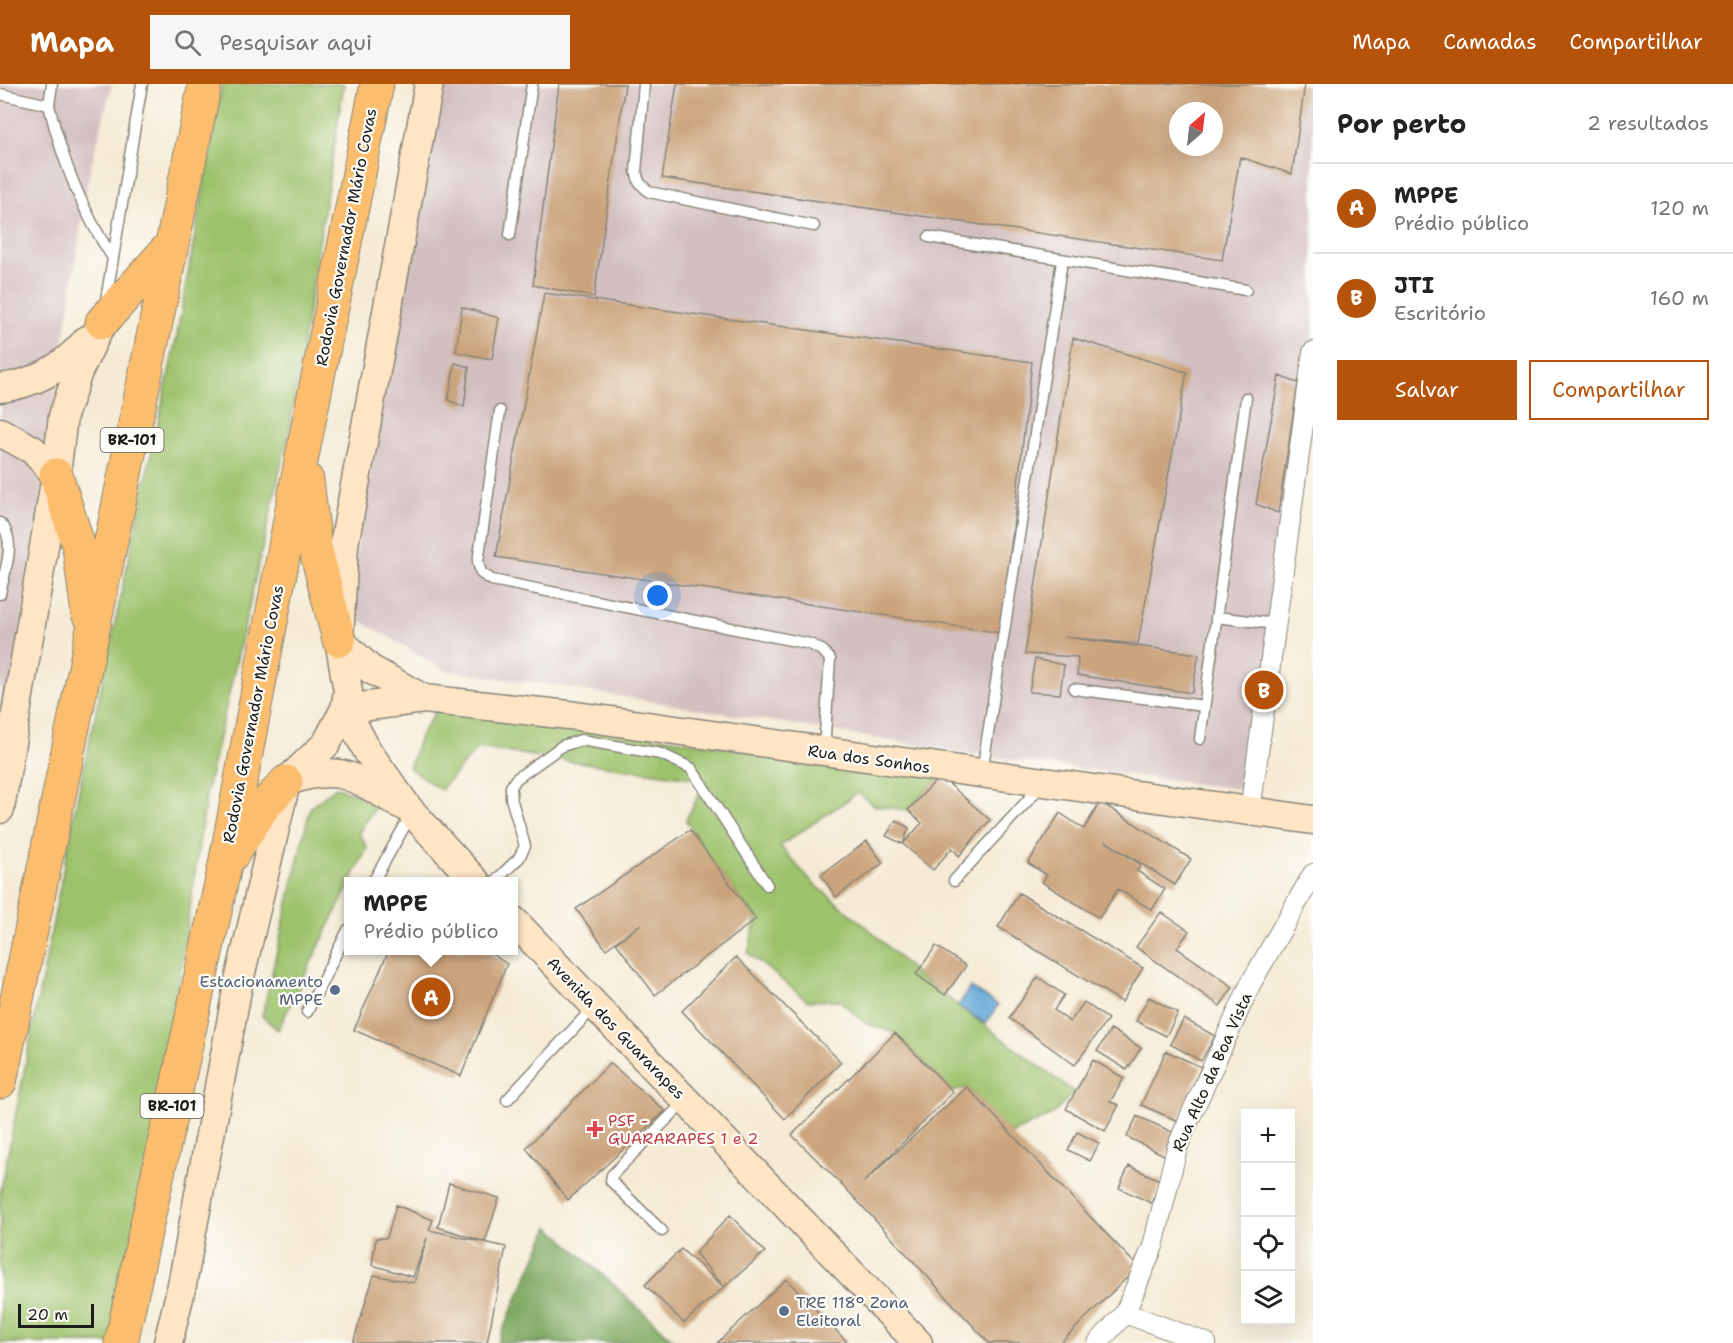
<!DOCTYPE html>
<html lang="pt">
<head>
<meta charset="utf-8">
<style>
	body { margin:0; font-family:"Shantell Sans",sans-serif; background:#f6f6f6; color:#222 }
	.controls { position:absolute; right:18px; bottom:18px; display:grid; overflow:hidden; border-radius:0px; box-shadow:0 6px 24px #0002 }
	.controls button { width:54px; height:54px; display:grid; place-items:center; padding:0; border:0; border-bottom:2px solid #e0e0e0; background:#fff; color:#222; font:30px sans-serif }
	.compass { position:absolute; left:1169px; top:18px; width:54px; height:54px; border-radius:50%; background:#fff; box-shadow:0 6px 24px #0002; rotate:28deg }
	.scale { position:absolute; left:18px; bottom:15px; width:76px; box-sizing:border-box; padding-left:6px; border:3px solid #1c1c1c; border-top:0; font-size:16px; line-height:21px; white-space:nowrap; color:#1c1c1c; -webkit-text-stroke:4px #fdfcf7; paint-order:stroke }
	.you { position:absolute; left:658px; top:512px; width:21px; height:21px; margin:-15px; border:4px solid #fff; border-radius:50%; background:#1a73e8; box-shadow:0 0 0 9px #1a73e833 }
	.badge { display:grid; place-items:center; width:39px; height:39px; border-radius:50%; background:#b45309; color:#fff; font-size:20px; font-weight:700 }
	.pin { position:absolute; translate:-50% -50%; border:3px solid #fff; box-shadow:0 2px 6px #0006 }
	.popup { position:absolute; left:344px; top:793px; width:174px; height:78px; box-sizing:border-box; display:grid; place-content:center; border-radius:0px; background:#fff; filter:drop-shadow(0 2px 4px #0005); font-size:20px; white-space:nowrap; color:#767676 }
	.popup b { font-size:22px; color:#222 }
	.popup::after { content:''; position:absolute; left:50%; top:100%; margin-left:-12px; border:12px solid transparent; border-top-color:#fff }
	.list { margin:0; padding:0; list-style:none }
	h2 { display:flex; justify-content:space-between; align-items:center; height:78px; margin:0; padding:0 24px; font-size:26px }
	h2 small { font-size:20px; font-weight:400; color:#767676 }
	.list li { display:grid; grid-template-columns:39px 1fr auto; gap:18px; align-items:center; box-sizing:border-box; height:90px; padding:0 24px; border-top:2px solid #e0e0e0 }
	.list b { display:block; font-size:22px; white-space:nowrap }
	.list p { margin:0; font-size:20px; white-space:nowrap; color:#767676 }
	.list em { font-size:20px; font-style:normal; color:#767676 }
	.actions { display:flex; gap:12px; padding:18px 24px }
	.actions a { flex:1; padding:14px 0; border:2px solid #b45309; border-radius:0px; text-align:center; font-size:21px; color:#b45309 }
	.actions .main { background:#b45309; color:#fff }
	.icon { flex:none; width:33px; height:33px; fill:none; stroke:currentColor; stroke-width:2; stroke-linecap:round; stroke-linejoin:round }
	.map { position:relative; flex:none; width:1313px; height:1259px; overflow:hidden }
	header { display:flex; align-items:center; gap:36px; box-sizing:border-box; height:84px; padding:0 30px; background:#b45309; color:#fff }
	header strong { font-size:28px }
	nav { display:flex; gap:33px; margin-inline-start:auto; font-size:21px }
	.search { width:420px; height:54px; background:#f6f6f6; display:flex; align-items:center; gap:15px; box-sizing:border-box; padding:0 21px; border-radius:0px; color:#767676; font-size:22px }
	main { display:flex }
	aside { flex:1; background:#fff }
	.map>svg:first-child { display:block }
</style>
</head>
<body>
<header>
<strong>Mapa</strong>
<div class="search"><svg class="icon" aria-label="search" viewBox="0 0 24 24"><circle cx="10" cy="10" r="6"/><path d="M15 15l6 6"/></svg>Pesquisar aqui</div>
<nav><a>Mapa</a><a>Camadas</a><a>Compartilhar</a></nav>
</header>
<main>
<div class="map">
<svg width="1313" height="1259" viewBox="0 0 1313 1259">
	<rect width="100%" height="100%" fill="#fdfcf7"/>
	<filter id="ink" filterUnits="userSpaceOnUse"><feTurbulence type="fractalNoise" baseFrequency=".0167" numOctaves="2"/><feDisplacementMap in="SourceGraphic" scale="12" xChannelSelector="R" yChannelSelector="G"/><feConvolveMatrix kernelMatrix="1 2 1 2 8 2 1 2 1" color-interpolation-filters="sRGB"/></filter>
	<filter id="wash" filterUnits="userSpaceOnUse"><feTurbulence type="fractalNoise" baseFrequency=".008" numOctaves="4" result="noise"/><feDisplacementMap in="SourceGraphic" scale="24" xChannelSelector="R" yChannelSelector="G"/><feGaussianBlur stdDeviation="1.35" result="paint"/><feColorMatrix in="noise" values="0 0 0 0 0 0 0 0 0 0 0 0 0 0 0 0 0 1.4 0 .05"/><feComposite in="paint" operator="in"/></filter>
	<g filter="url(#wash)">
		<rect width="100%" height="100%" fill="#f5ebd5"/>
		<path fill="#d2bfbf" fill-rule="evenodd" d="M 0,0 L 112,0 L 88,95 L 0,686 Z
			M 438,0 L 1313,0 L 1313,303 L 1254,707 L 990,673 L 557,602 L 447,587 L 355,534 L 351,500 ZM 1178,27 L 1214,27 L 1214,63 L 1178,63 Z"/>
		<path fill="#9dc26c" stroke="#5c6f44" stroke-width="1.5" d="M 222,0 L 344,0 L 290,343 L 207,706 L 153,1078 L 119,1259 L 0,1259 L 0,1111 L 77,715 L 177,251 Z
			M 438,623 L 940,692 L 908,726 L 875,722 L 858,709 L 780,762 L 812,798 L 870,846 L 916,890 L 1074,1008 L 1052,1031 L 1010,1050 L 967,1003 L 953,1008 L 895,949 L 865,939 L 839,916 L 808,917 L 748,869 L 756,835 L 702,764 L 686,736 L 706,696 L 477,664 L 441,706 L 409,684 L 420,652 Z
			M 336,703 L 379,718 L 359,748 L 367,764 L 351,797 L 348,798 L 348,803 L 278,946 L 262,932 L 310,724 Z"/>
		<path fill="#7ea860" stroke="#4d623e" stroke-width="1.5" d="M 549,1143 L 561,1153 L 677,1259 L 497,1259 Z"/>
		<path fill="#63a7d8" stroke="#40627a" stroke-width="1.5" d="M 970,903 L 998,921 L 986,940 L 958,922 Z"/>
		<g id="blocks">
			<path fill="#cba47d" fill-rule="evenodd" d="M 559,0 L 625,0 L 594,213 L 533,201 Z
				M 677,0 L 1305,0 L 1292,90 L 1240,73 L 1222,176 L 662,94 ZM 1178,27 L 1214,27 L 1214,63 L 1178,63 Z
				M 544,209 L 1032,278 L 1001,549 L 496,473 Z
				M 462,223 L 499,234 L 492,275 L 456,268 Z
				M 1073,254 L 1187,288 L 1138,560 L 1065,553 L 1199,570 L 1192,609 L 1077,591 L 1078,573 L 1025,570 Z
				M 455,279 L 469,283 L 464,323 L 448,316 Z
				M 1279,292 L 1298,299 L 1278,429 L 1256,420 Z
				M 1035,575 L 1064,581 L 1060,610 L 1029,608 Z
				M 940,692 L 990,736 L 959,772 L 952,764 L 933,786 L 903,760 L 922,739 L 908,726 Z
				M 1100,718 L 1191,775 L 1175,801 L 1105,757 L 1141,781 L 1137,787 L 1165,805 L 1152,826 L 1118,805 L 1099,834 L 1042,798 L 1047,791 L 1028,779 L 1060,729 L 1084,745 Z
				M 896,736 L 909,744 L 903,760 L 886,752 Z
				M 690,746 L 756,835 L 655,911 L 616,859 L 641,840 L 606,865 L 576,825 Z
				M 867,757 L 883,779 L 836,813 L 821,791 Z
				M 1019,809 L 1143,884 L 1122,918 L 998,843 Z
				M 1161,828 L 1189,847 L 1177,864 L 1233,903 L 1220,922 L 1136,863 Z
				M 936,862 L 966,882 L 945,911 L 916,890 Z
				M 389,866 L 486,866 L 507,880 L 461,992 L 354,946 Z
				M 736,873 L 841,978 L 785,1035 L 682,927 Z
				M 1038,893 L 1064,911 L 1054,926 L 1070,938 L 1084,918 L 1108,935 L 1075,981 L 1009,934 Z
				M 1149,913 L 1178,929 L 1166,952 L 1136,937 Z
				M 1184,935 L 1215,952 L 1201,977 L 1170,960 Z
				M 1111,945 L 1141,964 L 1127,986 L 1097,967 Z
				M 895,949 L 953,1008 L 864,1098 L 967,1003 L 1138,1183 L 1060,1259 L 989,1259 L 851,1110 L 792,1051 Z
				M 1166,967 L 1201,983 L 1178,1037 L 1141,1021 Z
				M 1093,976 L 1124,994 L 1110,1018 L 1119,1021 L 1105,1047 L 1066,1025 Z
				M 610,979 L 665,1027 L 568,1116 L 526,1064 Z
				M 1137,1032 L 1177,1050 L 1166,1072 L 1127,1053 Z
				M 1077,1048 L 1099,1059 L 1090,1077 L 1068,1066 Z
				M 1129,1082 L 1162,1097 L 1151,1119 L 1119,1104 Z
				M 449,1099 L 499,1114 L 485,1158 L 438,1143 Z
				M 396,1121 L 433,1136 L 429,1146 L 506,1163 L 487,1259 L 353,1259 L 374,1191 L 414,1199 L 427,1154 L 413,1193 L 372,1181 L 376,1154 L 387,1154 Z
				M 730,1131 L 765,1168 L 724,1203 L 695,1169 Z
				M 681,1165 L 724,1203 L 684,1239 L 645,1201 Z
				M 786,1195 L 848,1259 L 717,1259 Z"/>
		</g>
	</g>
	<g filter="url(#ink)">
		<use href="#blocks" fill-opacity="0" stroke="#888478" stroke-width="1.5"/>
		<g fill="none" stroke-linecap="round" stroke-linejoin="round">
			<defs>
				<path id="service" d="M 644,0 L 636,87 L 639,98 L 649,108 L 814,142
					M 0,10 L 49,21 C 62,76 81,126 113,174
					M 49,21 L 52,0
					M 510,151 L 532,0
					M 929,153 L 1246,206
					M 105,222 L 142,0
					M 500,327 L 478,478 L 481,489 L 492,496 L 810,560 L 823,567 L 830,575 L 824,666
					M 0,439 C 18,456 4,488 0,510
					M 1216,533 L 1276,540
					M 1074,605 L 1204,622
					M 1200,655 L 1246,314
					M 982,688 L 1062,177
					M 954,797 L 1041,702
					M 373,798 L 412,729
					M 494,798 L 519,774 L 525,762 L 511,714 L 511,703 L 516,695 L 562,662 L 581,656 L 661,670 L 691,684 L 767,801
					M 307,928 L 348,846
					M 507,1016 L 595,922
					M 662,1147 L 611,1097 L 612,1091 L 685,1017"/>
				<path id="minor" d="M 1250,727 L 1313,268
					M 1125,1229 L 1153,1162 L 1177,1064 L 1190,1033 L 1251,899 L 1313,790
					M 1098,1259 L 1125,1229 L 1206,1259"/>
				<path id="secondary" d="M 0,304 C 35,300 64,283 87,256
					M 0,348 L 33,366 L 56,391
					M 339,556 L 370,585 L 424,615
					M 345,625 L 424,615 L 569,631 L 1313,736
					M 345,625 L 368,668 L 408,724 L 476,798
					M 291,696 C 342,679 356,695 400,720
					M 0,725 L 56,391 L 63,332 L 78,288 L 102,238
					M 514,837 L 918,1259
					M 168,1259 L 182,1201 L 238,901 L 286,698 L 326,660 L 345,625 L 348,607 L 339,556 L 344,461 L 429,0"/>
				<path id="trunk" d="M 102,238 L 172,160
					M 56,391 L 79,463 L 88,529
					M 307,396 L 315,463 L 339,556
					M 232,771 L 263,723 L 286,698
					M 0,998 L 205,0
					M 121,1259 L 224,786 L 304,362 L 377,0"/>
			</defs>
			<use href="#service" stroke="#888478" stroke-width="13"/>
			<use href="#minor" stroke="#888478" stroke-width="22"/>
			<use href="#secondary" stroke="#888478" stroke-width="31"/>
			<use href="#trunk" stroke="#888478" stroke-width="35"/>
			<use href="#service" stroke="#fff" stroke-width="10"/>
			<use href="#minor" stroke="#fff" stroke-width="20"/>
			<use href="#secondary" stroke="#fde5c5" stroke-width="28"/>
			<use href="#trunk" stroke="#fbbe6e" stroke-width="33"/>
		</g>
	</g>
	<g fill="#5c6f8a" stroke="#fdfcf7" stroke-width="2">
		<circle cx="335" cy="906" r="6"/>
		<circle cx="784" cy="1227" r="6"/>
	</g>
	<path fill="#e0444e" stroke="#fdfcf7" stroke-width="2" d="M592 1036h6v6h6v6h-6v6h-6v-6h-6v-6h6z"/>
	<g text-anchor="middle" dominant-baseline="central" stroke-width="4.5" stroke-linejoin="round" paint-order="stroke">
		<g fill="#fdfcf7" stroke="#605f5e" stroke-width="1.5">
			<rect x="100.5" y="344" width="63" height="24" rx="4.5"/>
			<rect x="140.5" y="1010" width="63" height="24" rx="4.5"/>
		</g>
		<g font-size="15" font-weight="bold" fill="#1c1c1c">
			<text x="132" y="356">BR-101</text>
			<text x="172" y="1022">BR-101</text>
		</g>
		<g font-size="16" fill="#1c1c1c" stroke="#fdfcf7">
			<text transform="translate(346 153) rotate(-79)">Rodovia Governador Mário Covas</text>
			<text transform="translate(253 630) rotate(-79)">Rodovia Governador Mário Covas</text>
			<text transform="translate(869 675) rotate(8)">Rua dos Sonhos</text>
			<text transform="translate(616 944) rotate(46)">Avenida dos Guararapes</text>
			<text transform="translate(1212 988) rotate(-66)">Rua Alto da Boa Vista</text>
		</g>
		<g font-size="16" fill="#4e5e75" stroke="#fdfcf7" text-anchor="end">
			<text x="323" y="897">Estacionamento<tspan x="323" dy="18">MPPE</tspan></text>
			<text x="796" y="1218" text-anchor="start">TRE 118° Zona<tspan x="796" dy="18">Eleitoral</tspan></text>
		</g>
		<g font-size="16" fill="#be3a42" stroke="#fdfcf7" text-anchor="start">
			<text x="608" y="1036">PSF -<tspan x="608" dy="18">GUARARAPES 1 e 2</tspan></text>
		</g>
	</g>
</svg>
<div class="controls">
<button>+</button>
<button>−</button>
<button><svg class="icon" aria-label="locate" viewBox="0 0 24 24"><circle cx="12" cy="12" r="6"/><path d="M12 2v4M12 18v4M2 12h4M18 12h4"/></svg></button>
<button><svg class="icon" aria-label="layers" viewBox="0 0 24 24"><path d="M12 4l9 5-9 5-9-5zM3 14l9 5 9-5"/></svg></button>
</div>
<svg class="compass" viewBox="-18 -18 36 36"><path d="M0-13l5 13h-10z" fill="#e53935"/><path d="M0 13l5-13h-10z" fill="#767676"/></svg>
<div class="scale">20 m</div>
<div class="you"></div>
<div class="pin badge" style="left:431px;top:913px">A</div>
<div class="popup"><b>MPPE</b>Prédio público</div>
<div class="pin badge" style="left:1264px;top:606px">B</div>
</div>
<aside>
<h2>Por perto<small>2 resultados</small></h2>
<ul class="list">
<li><span class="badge">A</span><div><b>MPPE</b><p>Prédio público</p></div><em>120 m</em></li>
<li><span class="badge">B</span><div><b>JTI</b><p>Escritório</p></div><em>160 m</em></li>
</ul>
<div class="actions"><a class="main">Salvar</a><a>Compartilhar</a></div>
</aside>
</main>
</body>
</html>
